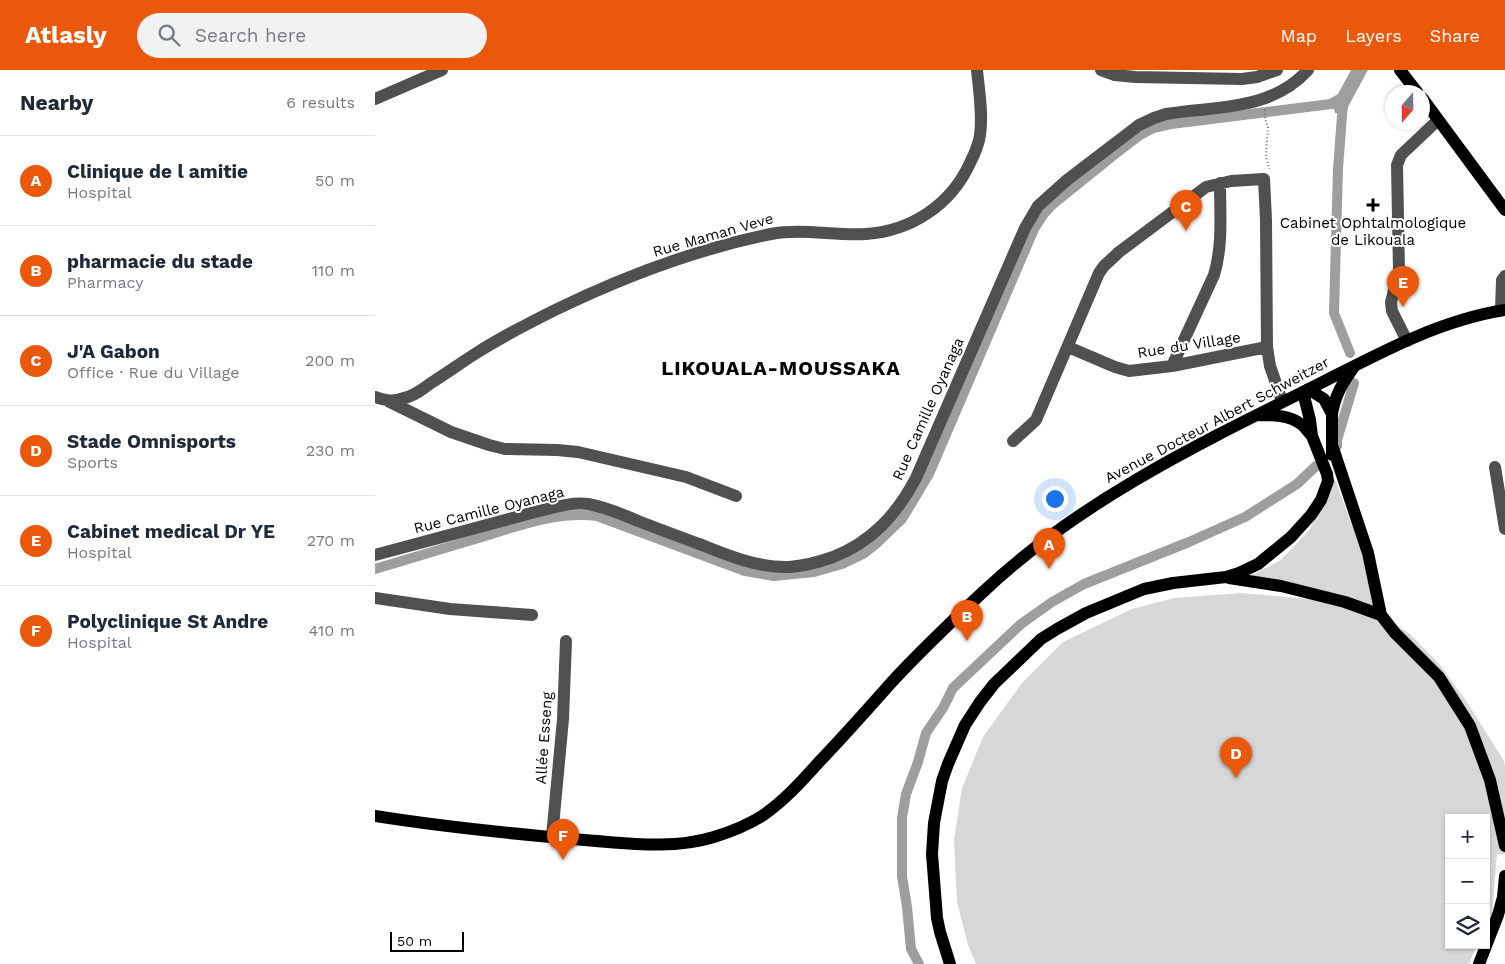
<!DOCTYPE html>
<html lang="en">
<head>
<meta charset="utf-8">
<style>
	body { margin:0; font-family:"Work Sans",sans-serif; background:#f2f2f3; color:#1f2937 }
	.controls { position:absolute; right:15px; bottom:15px; display:grid; overflow:hidden; border-radius:0px; box-shadow:0 1px 4px #0004 }
	.controls button { width:45px; height:45px; display:grid; place-items:center; padding:0; border:0; border-bottom:1px solid #e0e1e3; background:#fff; color:#1f2937; font:25px sans-serif }
	.compass { position:absolute; left:1010px; top:15px; width:45px; height:45px; border-radius:50%; background:#fff; box-shadow:0 1px 4px #0004; rotate:200deg }
	.scale { position:absolute; left:15px; bottom:12px; width:74px; box-sizing:border-box; padding-left:5px; border:2px solid #000; border-top:0; font-size:14px; line-height:18px; white-space:nowrap; color:#000; -webkit-text-stroke:4px #fff; paint-order:stroke }
	.you { position:absolute; left:679px; top:428px; width:18px; height:18px; margin:-12px; border:4px solid #fff; border-radius:50%; background:#1a73e8; box-shadow:0 0 0 8px #1a73e833 }
	.badge { display:grid; place-items:center; width:32px; height:32px; border-radius:50%; background:#ea580c; color:#fff; font-size:16px; font-weight:700 }
	.pin { position:absolute; translate:-50% -41px; filter:drop-shadow(0 1px 2px #0008) }
	.pin::after { content:''; position:absolute; top:26px; width:18px; height:15px; background:inherit; clip-path:polygon(0 0,100% 0,50% 100%) }
	.list { margin:0; padding:0; list-style:none }
	h2 { display:flex; justify-content:space-between; align-items:center; height:65px; margin:0; padding:0 20px; font-size:21px }
	h2 small { font-size:16px; font-weight:400; color:#747a83 }
	.list li { display:grid; grid-template-columns:32px 1fr auto; gap:15px; align-items:center; box-sizing:border-box; height:90px; padding:0 20px; border-top:1px solid #e0e1e3 }
	.list b { display:block; font-size:19px; white-space:nowrap }
	.list p { margin:0; font-size:16px; white-space:nowrap; color:#747a83 }
	.list em { font-size:16px; font-style:normal; color:#747a83 }
	.icon { flex:none; width:28px; height:28px; fill:none; stroke:currentColor; stroke-width:2; stroke-linecap:round; stroke-linejoin:round }
	.map { position:relative; flex:none; width:1130px; height:894px; overflow:hidden }
	header { display:flex; align-items:center; gap:30px; box-sizing:border-box; height:70px; padding:0 25px; background:#ea580c; color:#fff }
	header strong { font-size:24px }
	nav { display:flex; gap:28px; margin-inline-start:auto; font-size:18px }
	.search { width:350px; height:45px; background:#f2f2f3; display:flex; align-items:center; gap:12px; box-sizing:border-box; padding:0 18px; border-radius:28px; color:#747a83; font-size:19px }
	main { display:flex }
	aside { flex:1; background:#fff }
	.map>svg:first-child { display:block }
</style>
</head>
<body>
<header>
<strong>Atlasly</strong>
<div class="search"><svg class="icon" aria-label="search" viewBox="0 0 24 24"><circle cx="10" cy="10" r="6"/><path d="M15 15l6 6"/></svg>Search here</div>
<nav><a>Map</a><a>Layers</a><a>Share</a></nav>
</header>
<main>
<aside>
<h2>Nearby<small>6 results</small></h2>
<ul class="list">
<li><span class="badge">A</span><div><b>Clinique de l amitie</b><p>Hospital</p></div><em>50 m</em></li>
<li><span class="badge">B</span><div><b>pharmacie du stade</b><p>Pharmacy</p></div><em>110 m</em></li>
<li><span class="badge">C</span><div><b>J'A Gabon</b><p>Office · Rue du Village</p></div><em>200 m</em></li>
<li><span class="badge">D</span><div><b>Stade Omnisports</b><p>Sports</p></div><em>230 m</em></li>
<li><span class="badge">E</span><div><b>Cabinet medical Dr YE</b><p>Hospital</p></div><em>270 m</em></li>
<li><span class="badge">F</span><div><b>Polyclinique St Andre</b><p>Hospital</p></div><em>410 m</em></li>
</ul>
</aside>
<div class="map">
<svg width="1130" height="894" viewBox="0 0 1130 894">
	<rect width="100%" height="100%" fill="#fff"/>
	<path fill="#d7d7d7" d="M 960,409 L 987,482 L 998,537 L 873,507 L 906,490 L 935,459 Z
		M 866,523 L 970,532 L 1006,545 L 1035,564 L 1065,595 L 1092,632 L 1129,691 L 1130,697 L 1130,784 L 1122,784 L 1117,843 L 1111,855 L 1111,748 L 1074,748 L 1074,875 L 1102,875 L 1094,894 L 601,894 L 593,875 L 582,832 L 579,770 L 587,718 L 608,667 L 647,613 L 688,572 L 757,539 L 800,528 Z"/>
	<path fill="#9e9e9e" d="M 976,0 L 993,0 L 974,35 L 971,44 L 960,43 L 959,39 L 952,39 L 951,31 L 963,24 Z"/>
	<g fill="none" stroke-linecap="round" stroke-linejoin="round">
		<path stroke="#9e9e9e" stroke-width="10" d="M 968,32 L 963,99 L 959,243 L 975,283
			M 962,376 L 962,370 L 979,313
			M 0,499 C 37,488 73,477 110,466 C 146,455 183,441 222,446 L 370,501 L 399,506 L 439,502 L 467,494 L 488,484 L 502,473 L 527,449 L 554,404 L 659,159 L 668,145 L 678,134 L 740,84 L 765,65 L 778,58 L 796,54 L 964,33
			M 544,894 L 536,879 L 532,837 L 527,806 L 527,748 L 531,724 L 543,692 L 551,663 L 568,638 L 578,618 L 646,554 L 677,532 L 709,514 L 814,472 L 870,447 L 922,414 L 941,396"/>
		<path stroke="#727272" stroke-width="2" stroke-dasharray="1 2.5" stroke-linecap="butt" d="M 890,40 L 890,49 L 893,57 L 891,85 L 894,99"/>
		<path stroke="#505050" stroke-width="12" d="M 726,0 L 740,5 L 760,7 L 867,9 L 882,7 L 902,0
			M 0,29 L 67,0
			M 1126,240 L 1127,210 L 1130,206
			M 1032,271 L 1017,241 L 1016,232 L 1024,201 L 1022,95 L 1026,85 L 1063,50
			M 693,277 L 740,297 L 754,301 L 797,296 L 892,277
			M 797,296 L 839,205 C 848,176 845,143 845,113
			M 0,327 C 11,331 18,332 29,328 C 39,326 48,319 56,313 C 72,303 87,292 103,282 C 128,266 154,253 180,240 C 248,207 322,179 396,164 C 427,158 459,166 491,164 C 536,161 576,135 595,93 C 599,85 604,74 605,65 C 608,44 604,21 602,0
			M 13,331 L 76,362 L 114,375 L 130,379 L 182,380 L 203,382 L 311,407 L 361,426
			M 638,371 L 661,350 L 724,203 L 729,196 L 744,182 L 831,117 L 856,111 L 889,109 L 891,150 L 892,277 L 895,296 L 907,331
			M 1120,397 L 1130,459
			M 0,485 L 160,442 C 177,438 196,432 213,434 C 230,437 247,444 263,451 C 284,459 305,467 327,475 C 354,486 384,498 414,497 C 429,496 444,492 458,487 C 497,472 522,444 541,408 L 650,158 L 663,136 L 692,110 L 764,55 L 779,48 L 791,44 C 841,36 896,41 933,0
			M 0,528 L 75,539 L 157,545
			M 177,767 L 188,649 L 191,571"/>
		<path stroke="#000" stroke-width="12" d="M 1025,0 L 1042,22
			M 1048,29 L 1130,140
			M 933,319 L 949,329 L 957,344 L 957,385
			M 957,344 C 960,325 968,312 979,297
			M 883,345 C 897,345 914,345 926,354 C 930,357 933,362 937,366
			M 958,378 L 993,483 L 1006,545
			M 854,508 L 906,516 L 970,532 L 1006,545 L 1020,563 L 1064,607 L 1095,656 L 1115,710 L 1130,776
			M 0,746 C 69,757 139,764 209,770 C 252,773 297,780 339,767 C 355,762 373,755 387,746 C 409,731 427,711 444,692 C 468,667 492,640 515,614 C 544,582 576,552 608,522 C 701,434 817,377 930,321 C 994,289 1059,251 1130,240
			M 575,894 L 565,862 L 562,848 L 557,784 L 559,753 L 567,711 L 573,694 L 590,655 L 605,632 L 619,614 L 666,569 L 682,559 L 711,543 L 769,519 L 798,513 L 851,507 L 864,503 L 883,494 L 916,467 L 936,445 L 946,430 L 953,411 L 952,404 L 937,366 L 935,350 L 928,322
			M 1104,894 L 1123,845 L 1128,827 L 1130,806"/>
	</g>
	<path fill="#000" stroke="#fff" stroke-width="2" d="M995.5 127.5h5v5h5v5h-5v5h-5v-5h-5v-5h5z"/>
	<g text-anchor="middle" dominant-baseline="central" stroke-width="4" stroke-linejoin="round" paint-order="stroke">
		<g font-size="15" fill="#000" stroke="#fff">
			<text x="998" y="153">Cabinet Ophtalmologique<tspan x="998" dy="17">de Likouala</tspan></text>
		</g>
		<g font-size="15" fill="#000" stroke="#fff">
			<text transform="translate(338 165) rotate(-16)">Rue Maman Veve</text>
			<text transform="translate(814 275) rotate(-9)">Rue du Village</text>
			<text transform="translate(553 339) rotate(-66)">Rue Camille Oyanaga</text>
			<text transform="translate(842 350) rotate(-28)">Avenue Docteur Albert Schweitzer</text>
			<text transform="translate(114 440) rotate(-14)">Rue Camille Oyanaga</text>
			<text transform="translate(169 668) rotate(-86)">Allée Esseng</text>
		</g>
		<g font-size="20" font-weight="bold" letter-spacing="1" fill="#000" stroke="#fff">
			<text x="406" y="298">LIKOUALA-MOUSSAKA</text>
		</g>
	</g>
</svg>
<div class="controls">
<button>+</button>
<button>−</button>
<button><svg class="icon" aria-label="layers" viewBox="0 0 24 24"><path d="M12 4l9 5-9 5-9-5zM3 14l9 5 9-5"/></svg></button>
</div>
<svg class="compass" viewBox="-18 -18 36 36"><path d="M0-13l5 13h-10z" fill="#e53935"/><path d="M0 13l5-13h-10z" fill="#747a83"/></svg>
<div class="scale">50 m</div>
<div class="you"></div>
<div class="pin badge" style="left:674px;top:499px">A</div>
<div class="pin badge" style="left:592px;top:571px">B</div>
<div class="pin badge" style="left:811px;top:161px">C</div>
<div class="pin badge" style="left:861px;top:708px">D</div>
<div class="pin badge" style="left:1028px;top:237px">E</div>
<div class="pin badge" style="left:188px;top:790px">F</div>
</div>
</main>
</body>
</html>
